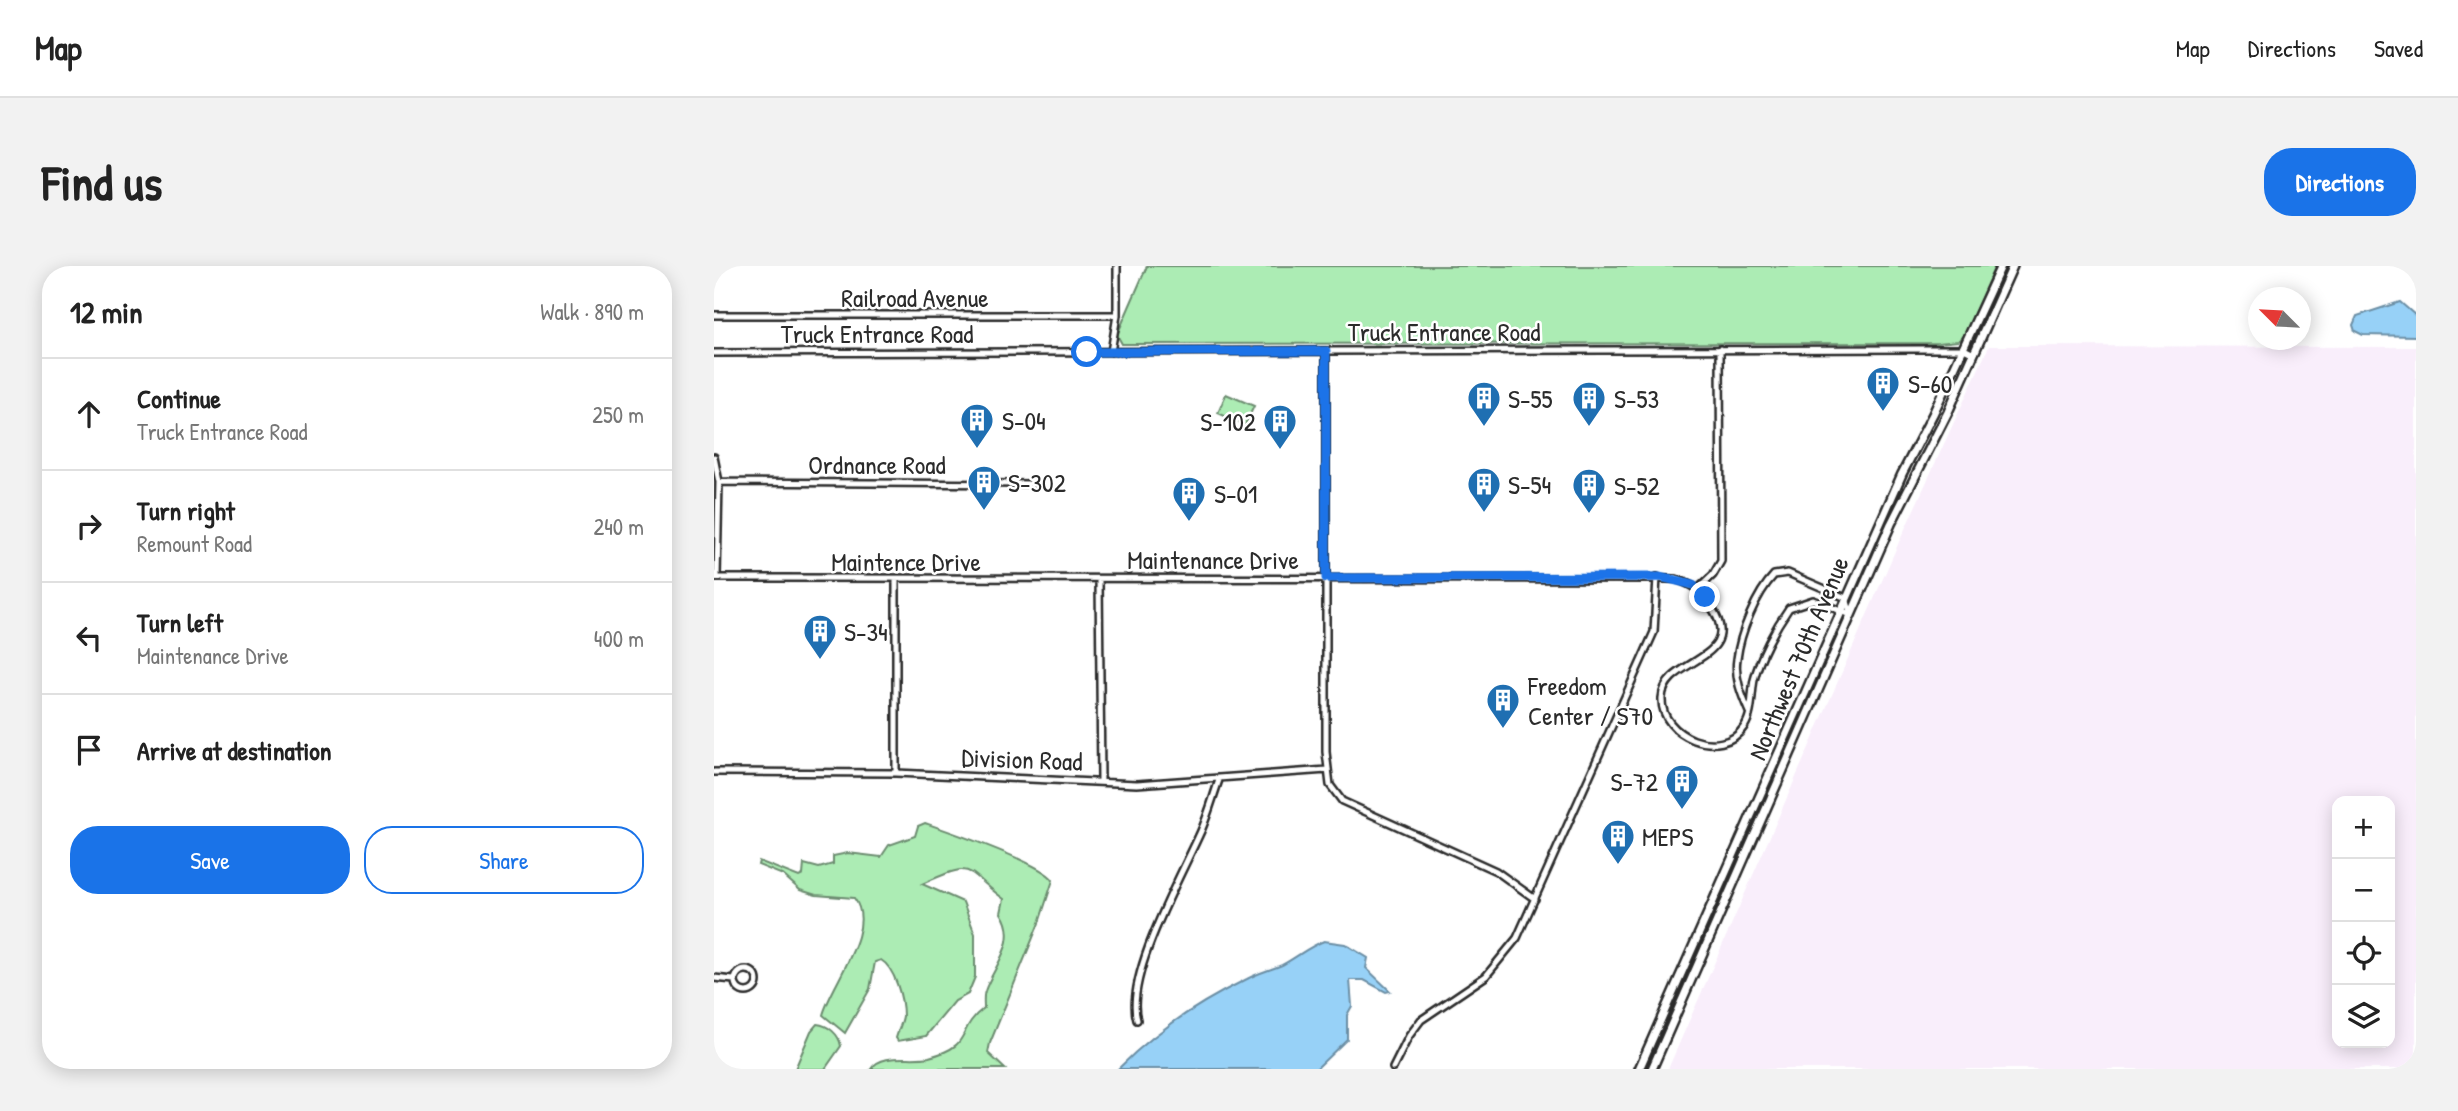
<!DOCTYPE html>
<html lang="en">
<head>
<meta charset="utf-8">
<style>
	body { margin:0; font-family:"Patrick Hand",sans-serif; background:#f2f2f2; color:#222 }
	.controls { position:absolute; right:21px; bottom:21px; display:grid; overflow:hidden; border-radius:14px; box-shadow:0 4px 18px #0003 }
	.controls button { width:63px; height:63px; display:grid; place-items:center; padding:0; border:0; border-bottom:2px solid #e0e0e0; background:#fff; color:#222; font:35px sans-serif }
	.compass { position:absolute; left:1534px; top:21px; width:63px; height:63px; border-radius:50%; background:#fff; box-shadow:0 4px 18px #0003; rotate:294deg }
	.stop { position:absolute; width:21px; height:21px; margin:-16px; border:5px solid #1a73e8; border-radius:50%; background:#fff }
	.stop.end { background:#1a73e8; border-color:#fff; box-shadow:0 2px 7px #0008 }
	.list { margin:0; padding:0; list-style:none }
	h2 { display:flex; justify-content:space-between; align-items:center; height:91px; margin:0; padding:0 28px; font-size:30px }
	h2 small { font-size:23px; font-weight:400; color:#767676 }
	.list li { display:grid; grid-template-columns:46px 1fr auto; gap:21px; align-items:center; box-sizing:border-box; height:112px; padding:0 28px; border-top:2px solid #e0e0e0 }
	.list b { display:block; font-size:26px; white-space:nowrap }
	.list p { margin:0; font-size:23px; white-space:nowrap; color:#767676 }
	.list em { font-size:23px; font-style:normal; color:#767676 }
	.actions { display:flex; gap:14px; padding:21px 28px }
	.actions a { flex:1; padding:16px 0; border:2px solid #1a73e8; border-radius:28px; text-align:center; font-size:24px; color:#1a73e8 }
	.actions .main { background:#1a73e8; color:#fff }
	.icon { flex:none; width:38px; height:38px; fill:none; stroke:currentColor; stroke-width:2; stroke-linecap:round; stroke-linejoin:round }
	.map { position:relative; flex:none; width:1702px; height:803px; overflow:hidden; border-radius:28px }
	header { display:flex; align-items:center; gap:42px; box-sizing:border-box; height:98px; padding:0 35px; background:#fff; border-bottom:2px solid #e0e0e0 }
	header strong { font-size:33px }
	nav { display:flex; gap:38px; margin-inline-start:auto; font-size:24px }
	.intro { display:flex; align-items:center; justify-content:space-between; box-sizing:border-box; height:168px; padding:0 42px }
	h1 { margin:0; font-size:49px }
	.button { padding:18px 32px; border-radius:28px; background:#1a73e8; color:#fff; font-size:24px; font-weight:700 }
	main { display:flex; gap:42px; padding:0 42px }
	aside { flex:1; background:#fff; border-radius:28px; box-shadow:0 4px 18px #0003 }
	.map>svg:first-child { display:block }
</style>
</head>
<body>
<header>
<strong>Map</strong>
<nav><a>Map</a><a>Directions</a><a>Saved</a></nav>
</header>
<div class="intro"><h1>Find us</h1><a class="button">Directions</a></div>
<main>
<aside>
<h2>12 min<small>Walk · 890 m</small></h2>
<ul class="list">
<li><svg class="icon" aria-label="ahead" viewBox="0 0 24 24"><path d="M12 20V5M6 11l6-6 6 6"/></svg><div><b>Continue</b><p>Truck Entrance Road</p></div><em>250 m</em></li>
<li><svg class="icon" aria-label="right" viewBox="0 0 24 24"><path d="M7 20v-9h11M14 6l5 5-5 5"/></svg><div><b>Turn right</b><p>Remount Road</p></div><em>240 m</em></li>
<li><svg class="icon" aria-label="left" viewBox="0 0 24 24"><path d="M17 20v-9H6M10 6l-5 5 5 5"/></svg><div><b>Turn left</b><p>Maintenance Drive</p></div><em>400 m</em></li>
<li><svg class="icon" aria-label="arrive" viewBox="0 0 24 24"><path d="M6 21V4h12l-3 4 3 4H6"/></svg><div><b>Arrive at destination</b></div></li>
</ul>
<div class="actions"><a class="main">Save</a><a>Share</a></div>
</aside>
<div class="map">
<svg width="1702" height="803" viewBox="0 0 1702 803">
	<rect width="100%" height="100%" fill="#fff"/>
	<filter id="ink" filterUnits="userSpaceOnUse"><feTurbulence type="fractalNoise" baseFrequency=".0143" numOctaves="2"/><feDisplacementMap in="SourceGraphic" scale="14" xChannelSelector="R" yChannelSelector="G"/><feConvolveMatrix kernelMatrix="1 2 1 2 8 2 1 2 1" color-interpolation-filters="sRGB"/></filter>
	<g filter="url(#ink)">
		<path fill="#f9eefb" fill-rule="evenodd" d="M 1275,80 L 1702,81 L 1702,803 L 954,803 L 1185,276 ZM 1623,535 L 1676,535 L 1676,777 L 1623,777 Z"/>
		<path fill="#acecb4" stroke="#6c8c70" stroke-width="2" d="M 433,0 L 1281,0 L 1250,70 L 1244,75 L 1224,77 L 408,78 L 403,69 Z
			M 512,128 L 540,140 L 531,159 L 504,147 Z
			M 211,557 C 234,565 328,597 339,614 L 325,657 L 276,777 L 274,787 L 291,803 L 157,803 C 168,786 197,795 215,791 C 261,779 240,765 270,742 C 270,736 269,730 271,725 C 280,699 306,675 287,647 L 290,633 C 248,602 262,594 208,618 L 249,636 L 261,668 L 261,711 L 254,728 L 241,735 L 212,770 L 184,775 L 182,772 C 184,765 188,757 189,750 C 189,733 181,702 167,694 L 161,696 L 156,723 L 131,767 L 109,749 C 117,718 164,663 140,632 L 102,629 L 86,624 L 69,609 L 44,599 L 45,595 L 85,611 L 89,609 L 90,598 L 105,602 L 119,598 L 119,590 L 134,587 L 167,591 L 175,579 L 201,570 L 204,560 Z
			M 103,758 C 114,759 125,768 127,780 L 111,803 L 81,803 L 97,765 Z"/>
		<path fill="#97d1f7" stroke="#6c8fa5" stroke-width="2" d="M 1686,36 L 1702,50 L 1702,70 L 1649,69 L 1641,65 L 1639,59 L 1643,50 Z
			M 610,675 L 631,678 L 654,692 L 652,702 L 676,725 L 672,726 L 650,714 L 636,714 L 638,740 L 633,749 L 633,773 L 602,803 L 404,803 C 440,766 486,736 533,713 C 544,707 556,704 568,699 C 583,691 594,681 610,675 Z"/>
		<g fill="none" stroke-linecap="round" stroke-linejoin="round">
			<defs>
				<path id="minor" d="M 0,49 L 403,49
					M 612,85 L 612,486 L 616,519 L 628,535 L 782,605 L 821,633
					M 397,86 L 403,49 L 403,0
					M 0,87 L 1208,83 L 1250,83 L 1260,88
					M 0,191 L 5,216 L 3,312
					M 5,216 L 321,218
					M 0,312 L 962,313 C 980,319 988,326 998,342 C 1032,395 950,392 948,432 C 946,471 1008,495 1030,461 C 1039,448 1037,429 1040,414 C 1046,390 1061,362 1075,342 L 1099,334 L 1137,349
					M 385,313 L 387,514
					M 182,314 L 182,507
					M 984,323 L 999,309 L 1007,295 L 1006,83
					M 1035,446 C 1028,430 1020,411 1023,393 C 1026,367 1042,328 1060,309 L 1074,307 L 1132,332 L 1137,349
					M 0,506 L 182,507 L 423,518 L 613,504
					M21 715a11 11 0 1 1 22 0a11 11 0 1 1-22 0Z
					M 0,712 L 20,714
					M 423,754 C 410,711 468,608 487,565 C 494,549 499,531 505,514
					M 679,802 L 695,770 L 707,754 L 772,710 L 803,672 L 940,366 L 943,311"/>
				<path id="secondary" d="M 925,803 L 1188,208 L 1219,148 L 1287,0
					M 938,803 L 1177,258 L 1234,146 L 1299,0"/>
			</defs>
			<use href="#minor" stroke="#2b2b2b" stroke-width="10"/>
			<use href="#secondary" stroke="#2b2b2b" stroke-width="12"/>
			<use href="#minor" stroke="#fff" stroke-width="5"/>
			<use href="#secondary" stroke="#fff" stroke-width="7"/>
		</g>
	</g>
	<g fill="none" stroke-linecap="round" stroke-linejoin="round" filter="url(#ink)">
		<path stroke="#1a73e8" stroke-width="9" d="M 373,86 L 612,85 L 612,312 L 946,311 L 979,319 L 991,331"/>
	</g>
	<defs>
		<symbol id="building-pin" viewBox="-11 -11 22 30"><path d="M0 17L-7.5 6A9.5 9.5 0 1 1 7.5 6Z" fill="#1f6fb2" stroke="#fff"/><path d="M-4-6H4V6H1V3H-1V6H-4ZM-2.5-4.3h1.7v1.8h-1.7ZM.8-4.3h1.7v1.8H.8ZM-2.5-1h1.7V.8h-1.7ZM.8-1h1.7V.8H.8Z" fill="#fff"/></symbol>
	</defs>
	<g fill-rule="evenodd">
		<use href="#building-pin" x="1150" y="98" width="38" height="52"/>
		<use href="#building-pin" x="751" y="113" width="38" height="52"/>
		<use href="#building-pin" x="856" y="113" width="38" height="52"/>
		<use href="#building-pin" x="244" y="135" width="38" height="52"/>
		<use href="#building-pin" x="547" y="136" width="38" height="52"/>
		<use href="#building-pin" x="251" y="197" width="38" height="52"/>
		<use href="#building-pin" x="751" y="199" width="38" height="52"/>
		<use href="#building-pin" x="856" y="200" width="38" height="52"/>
		<use href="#building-pin" x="456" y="208" width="38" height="52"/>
		<use href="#building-pin" x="87" y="346" width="38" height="52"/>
		<use href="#building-pin" x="770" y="415" width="38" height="52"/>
		<use href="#building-pin" x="949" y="496" width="38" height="52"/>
		<use href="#building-pin" x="885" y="551" width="38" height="52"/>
	</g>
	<g text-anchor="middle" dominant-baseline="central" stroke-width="5" stroke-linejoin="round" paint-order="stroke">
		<g font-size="26" fill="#2b2b2b" stroke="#fff">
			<text x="201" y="31">Railroad Avenue</text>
			<text x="730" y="65">Truck Entrance Road</text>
			<text x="163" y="67">Truck Entrance Road</text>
			<text x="163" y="198">Ordnance Road</text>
			<text x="499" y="293">Maintenance Drive</text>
			<text x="192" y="295">Maintence Drive</text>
			<text transform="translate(1084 392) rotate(-67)">Northwest 70th Avenue</text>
			<text transform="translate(308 493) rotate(2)">Division Road</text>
		</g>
		<g font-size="26" fill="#2b2b2b" stroke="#fff" text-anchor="start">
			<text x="1194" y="117">S-60</text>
			<text x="794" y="132">S-55</text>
			<text x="900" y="132">S-53</text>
			<text x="288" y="154">S-04</text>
			<text x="542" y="155" text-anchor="end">S-102</text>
			<text x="294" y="216">S-302</text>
			<text x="794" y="218">S-54</text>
			<text x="900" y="219">S-52</text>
			<text x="500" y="227">S-01</text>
			<text x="130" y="365">S-34</text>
			<text x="814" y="419">Freedom<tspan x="814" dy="30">Center / S70</tspan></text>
			<text x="944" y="515" text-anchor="end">S-72</text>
			<text x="928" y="570">MEPS</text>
		</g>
	</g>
</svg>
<div class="controls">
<button>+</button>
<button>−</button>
<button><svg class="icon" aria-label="locate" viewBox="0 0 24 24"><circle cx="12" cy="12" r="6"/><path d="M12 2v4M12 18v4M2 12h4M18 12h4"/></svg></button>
<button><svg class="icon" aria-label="layers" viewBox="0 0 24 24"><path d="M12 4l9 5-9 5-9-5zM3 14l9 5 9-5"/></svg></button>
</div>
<svg class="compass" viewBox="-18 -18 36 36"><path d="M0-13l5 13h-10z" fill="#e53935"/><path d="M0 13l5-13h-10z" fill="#767676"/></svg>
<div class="stop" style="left:373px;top:86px"></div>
<div class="stop end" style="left:991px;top:331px"></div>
</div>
</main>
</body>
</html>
